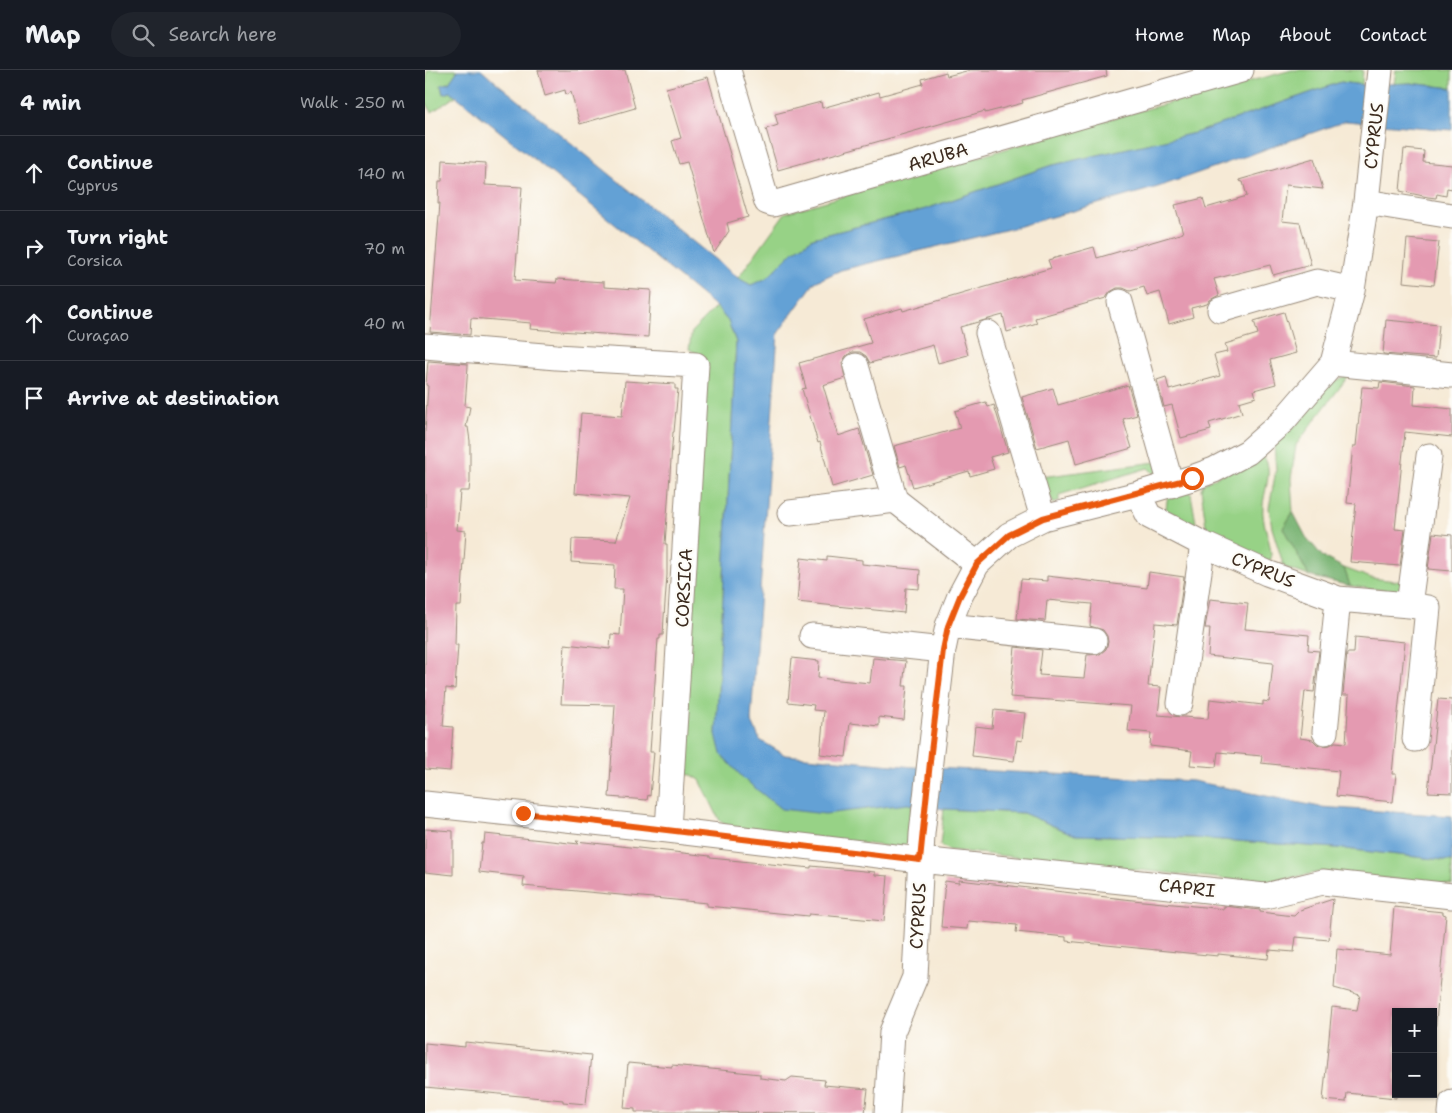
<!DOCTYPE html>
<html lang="en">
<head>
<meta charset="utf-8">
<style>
	body { margin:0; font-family:"Shantell Sans",sans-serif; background:#20242c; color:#f1f3f6 }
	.controls { position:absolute; right:15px; bottom:15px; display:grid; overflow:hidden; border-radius:0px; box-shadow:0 1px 4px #0004 }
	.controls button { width:45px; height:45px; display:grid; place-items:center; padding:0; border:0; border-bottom:1px solid #363941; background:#171b24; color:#f1f3f6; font:25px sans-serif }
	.stop { position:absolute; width:15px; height:15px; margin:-11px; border:4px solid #ea580c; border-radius:50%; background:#fff }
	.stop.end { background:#ea580c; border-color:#fff; box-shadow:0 1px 5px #0008 }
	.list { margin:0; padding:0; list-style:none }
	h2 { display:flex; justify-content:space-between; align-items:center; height:65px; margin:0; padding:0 20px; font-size:21px }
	h2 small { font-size:16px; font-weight:400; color:#9ea1a6 }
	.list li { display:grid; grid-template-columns:32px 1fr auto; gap:15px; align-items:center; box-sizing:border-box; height:75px; padding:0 20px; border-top:1px solid #363941 }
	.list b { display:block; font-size:19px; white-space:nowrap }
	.list p { margin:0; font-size:16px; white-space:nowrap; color:#9ea1a6 }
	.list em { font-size:16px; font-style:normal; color:#9ea1a6 }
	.icon { flex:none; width:28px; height:28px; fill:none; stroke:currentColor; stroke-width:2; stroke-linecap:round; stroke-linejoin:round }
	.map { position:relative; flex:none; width:1027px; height:1043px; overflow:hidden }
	header { display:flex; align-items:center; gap:30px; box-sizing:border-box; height:70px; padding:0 25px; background:#171b24; border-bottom:1px solid #363941 }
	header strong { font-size:24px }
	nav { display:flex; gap:28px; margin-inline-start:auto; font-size:18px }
	.search { width:350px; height:45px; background:#20242c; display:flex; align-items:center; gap:12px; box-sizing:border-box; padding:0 18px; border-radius:28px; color:#9ea1a6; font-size:19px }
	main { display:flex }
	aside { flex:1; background:#171b24 }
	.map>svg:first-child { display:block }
</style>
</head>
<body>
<header>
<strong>Map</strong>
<div class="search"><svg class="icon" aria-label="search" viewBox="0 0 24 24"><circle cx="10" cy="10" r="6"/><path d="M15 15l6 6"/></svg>Search here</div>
<nav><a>Home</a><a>Map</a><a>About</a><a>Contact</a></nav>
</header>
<main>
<aside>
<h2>4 min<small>Walk · 250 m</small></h2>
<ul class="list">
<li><svg class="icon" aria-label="ahead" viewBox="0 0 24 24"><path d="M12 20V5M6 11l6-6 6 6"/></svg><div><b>Continue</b><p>Cyprus</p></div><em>140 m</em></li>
<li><svg class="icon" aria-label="right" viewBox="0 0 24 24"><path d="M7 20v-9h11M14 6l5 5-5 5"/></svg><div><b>Turn right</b><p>Corsica</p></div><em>70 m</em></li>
<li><svg class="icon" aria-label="ahead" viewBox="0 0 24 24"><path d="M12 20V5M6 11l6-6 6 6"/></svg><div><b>Continue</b><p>Curaçao</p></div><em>40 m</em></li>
<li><svg class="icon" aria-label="arrive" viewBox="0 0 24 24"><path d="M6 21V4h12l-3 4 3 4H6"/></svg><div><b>Arrive at destination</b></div></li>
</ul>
</aside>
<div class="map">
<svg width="1027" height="1043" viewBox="0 0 1027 1043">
	<rect width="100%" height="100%" fill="#fdfcf7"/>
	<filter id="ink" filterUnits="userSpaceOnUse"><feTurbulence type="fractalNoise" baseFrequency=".02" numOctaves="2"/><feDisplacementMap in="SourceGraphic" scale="10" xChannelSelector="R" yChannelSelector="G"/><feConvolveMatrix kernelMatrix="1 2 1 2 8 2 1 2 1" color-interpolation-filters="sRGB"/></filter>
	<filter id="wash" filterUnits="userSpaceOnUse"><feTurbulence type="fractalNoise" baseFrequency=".0096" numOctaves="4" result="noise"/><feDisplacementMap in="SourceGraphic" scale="20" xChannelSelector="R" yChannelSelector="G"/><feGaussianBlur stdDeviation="1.12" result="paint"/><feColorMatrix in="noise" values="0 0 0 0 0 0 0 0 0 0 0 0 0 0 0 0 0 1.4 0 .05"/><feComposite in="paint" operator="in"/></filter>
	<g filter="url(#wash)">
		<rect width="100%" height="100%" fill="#f6ead6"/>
		<path fill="#97d286" stroke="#697e52" d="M 2,0 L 33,0 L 24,13 L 16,15 L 18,24 L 26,22 L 31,26 L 7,42 L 0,31 Z
			M 867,0 L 938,0 L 937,15 L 916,12 L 770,63 L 624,96 L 501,139 L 388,168 L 369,181 L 342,208 L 326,215 L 313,208 L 360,143 L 681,50 Z
			M 971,0 L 1027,0 L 1027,18 L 985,13 L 969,14 Z
			M 291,237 L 303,251 L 311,272 L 291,664 L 487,735 L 486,769 L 477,778 L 304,757 L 295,751 L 275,710 L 267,705 L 255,704 L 276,286 L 264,279 L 267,261 Z
			M 925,304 L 871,375 L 866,409 L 868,442 L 859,458 L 884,506 L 859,497 L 847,458 L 844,438 L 851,400 L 849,375 L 876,350 L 905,313 Z
			M 835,384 C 851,394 839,420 838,435 C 836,455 847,471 846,489 L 843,491 L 782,463 L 776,419 L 778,414 Z
			M 731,392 L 733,402 L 729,404 L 723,398 L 634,425 L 634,431 L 629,434 L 616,407 Z
			M 763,418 L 766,424 L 771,453 L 768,457 L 743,445 L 741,438 L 743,424 Z
			M 919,498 L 946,508 L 979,512 L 974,522 L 925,516 Z
			M 519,739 L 598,743 L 650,765 L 768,768 L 911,778 L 1027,791 L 1027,815 L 896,802 L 838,813 L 523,780 L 515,775 Z"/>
		<path fill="#79b473" stroke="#5a6f48" d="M 868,442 L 881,467 L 898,487 L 919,498 L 925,516 L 884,506 L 858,458 Z"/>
		<path fill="#63a1d5" stroke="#4f667a" d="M 33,0 L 56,0 L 313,208 L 326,215 L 342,208 L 369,181 L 388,168 L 501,139 L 624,96 L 770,63 L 916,12 L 937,15 L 985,13 L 1027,18 L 1027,60 L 921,51 L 733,117 L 584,159 L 416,200 L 390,212 L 353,263 L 326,650 L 335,670 L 360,685 L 489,697 L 768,711 L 895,737 L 1027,746 L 1027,791 L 911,778 L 768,768 L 650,765 L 598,743 L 519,739 L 483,734 L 400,744 L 356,739 L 319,709 L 296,684 L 291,664 L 311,272 L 303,251 L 291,237 L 192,156 L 26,22 L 18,24 L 16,15 L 24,13 Z"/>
		<g id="blocks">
			<path fill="#e49ab1" d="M 113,0 L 200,0 L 210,38 L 155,54 L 146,22 L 141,25 L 140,20 L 120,26 Z
				M 545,0 L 681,0 L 682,6 L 597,30 L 598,33 L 560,43 L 560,41 L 353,100 L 341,59 L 353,55 L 350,44 L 396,32 L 397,38 L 454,22 L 455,26 L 498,14 L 497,9 L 521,2 L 522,6 Z
				M 283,7 L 323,147 L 302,153 L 304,161 L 289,183 L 262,92 L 254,94 L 247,71 L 256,68 L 241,18 Z
				M 979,79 L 999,81 L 998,92 L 1027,95 L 1027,119 L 1022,118 L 1021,126 L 1012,124 L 1011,128 L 1003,127 L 975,121 Z
				M 889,88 L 898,119 L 861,115 L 857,151 L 875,153 L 886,195 L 848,205 L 845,195 L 789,209 L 794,225 L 785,230 L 782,234 L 766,238 L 768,247 L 744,254 L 735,222 L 722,226 L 719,217 L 705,221 L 698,218 L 692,218 L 685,222 L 681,228 L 610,248 L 612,253 L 582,262 L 578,245 L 535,257 L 543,285 L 513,293 L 508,275 L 445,293 L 441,286 L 435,282 L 427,282 L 421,286 L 417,293 L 420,308 L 398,315 L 413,366 L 434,359 L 448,405 L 407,417 L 395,372 L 393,373 L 377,319 L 381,318 L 374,293 L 446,273 L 439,249 L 477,238 L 478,241 L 626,198 L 623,190 L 669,177 L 672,188 L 758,163 L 750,135 L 778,128 L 781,138 L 822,126 L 818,112 L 814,111 L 814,110 Z
				M 18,90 L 61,93 L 60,115 L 97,117 L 90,210 L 131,213 L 132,209 L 179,212 L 179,217 L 226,220 L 223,267 L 105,259 L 106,253 L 46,248 L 45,265 L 5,262 L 15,133 L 13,133 L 14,111 L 17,111 Z
				M 982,169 L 1014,172 L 1009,215 L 978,212 Z
				M 859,242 L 871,283 L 845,290 L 851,314 L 829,320 L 831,327 L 814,332 L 817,343 L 784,353 L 786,360 L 756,368 L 747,335 L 739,337 L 732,310 L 741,307 L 744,320 L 795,306 L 789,285 L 802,282 L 800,274 L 833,264 L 829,251 Z
				M 961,250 L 1014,255 L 1011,288 L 958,284 Z
				M 3,291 L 43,294 L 43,296 L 40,336 L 45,337 L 41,357 L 43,357 L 45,371 L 45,412 L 44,421 L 35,421 L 32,460 L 41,461 L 36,536 L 31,536 L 30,575 L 33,575 L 30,619 L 21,618 L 18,656 L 28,657 L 25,701 L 0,699 L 0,361 L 3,316 L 1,315 Z
				M 200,311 L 250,314 L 250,319 L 253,319 L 249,362 L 248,362 L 240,474 L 242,474 L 242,505 L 239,547 L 238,565 L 235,565 L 235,569 L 233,569 L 225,682 L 229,682 L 225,726 L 223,725 L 222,730 L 184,727 L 190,635 L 136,634 L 140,574 L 185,579 L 186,564 L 195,565 L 198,519 L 189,519 L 190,495 L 146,492 L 147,469 L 191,471 L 205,428 L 150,423 L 156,343 L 197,346 Z
				M 955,312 L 990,316 L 989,335 L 1027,339 L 1027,367 L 980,362 L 970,459 L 980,460 L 975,496 L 925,492 L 931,434 L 922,433 L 928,376 L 931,376 L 937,317 L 954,318 Z
				M 703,315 L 712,345 L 698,349 L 707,378 L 651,394 L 644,369 L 612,378 L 597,327 L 628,318 L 633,335 Z
				M 561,332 L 563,337 L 569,335 L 583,382 L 565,387 L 569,399 L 545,406 L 544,401 L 488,417 L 481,395 L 475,397 L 469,376 L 535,358 L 530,341 Z
				M 1008,463 L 1027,465 L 1027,501 L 1003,499 Z
				M 402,486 L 437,490 L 437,494 L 495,500 L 494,519 L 481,518 L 479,543 L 372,532 L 376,488 L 402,491 Z
				M 724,502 L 759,507 L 752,555 L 730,553 L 723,616 L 736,617 L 733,645 L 783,649 L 785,629 L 838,635 L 838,631 L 844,632 L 848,593 L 783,586 L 785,558 L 780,558 L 785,529 L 823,533 L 820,559 L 884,565 L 883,580 L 894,581 L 889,622 L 880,621 L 875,668 L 888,670 L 892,674 L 898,676 L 905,675 L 910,672 L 921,673 L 924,625 L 918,625 L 922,583 L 929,583 L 930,567 L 980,572 L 967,704 L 971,704 L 968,732 L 911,726 L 914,701 L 836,693 L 837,686 L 793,682 L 791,697 L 765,695 L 767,681 L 725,676 L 726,663 L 703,661 L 706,636 L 585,627 L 590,577 L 617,580 L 614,605 L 659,608 L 662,585 L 675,584 L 681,579 L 683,572 L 682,566 L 678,560 L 665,556 L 667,534 L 622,530 L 620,551 L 592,549 L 596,509 L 622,511 L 622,506 L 722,518 Z
				M 367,588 L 394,591 L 393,608 L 445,613 L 448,588 L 481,591 L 478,616 L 482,616 L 479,650 L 454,647 L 454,656 L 425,653 L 421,687 L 395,684 L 399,641 L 388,640 L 389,635 L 363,632 Z
				M 1013,629 L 1027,630 L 1027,723 L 1003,722 Z
				M 569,640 L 600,643 L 597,671 L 592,670 L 589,691 L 547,686 L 550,656 L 567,658 Z
				M 0,759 L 28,761 L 28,805 L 0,802 Z
				M 60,764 L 154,774 L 151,771 L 285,786 L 285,788 L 386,798 L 386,796 L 450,802 L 450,805 L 463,806 L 459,851 L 384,844 L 383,846 L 313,839 L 282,836 L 282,833 L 98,816 L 99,807 L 54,802 L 57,773 L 59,773 Z
				M 534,810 L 708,830 L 799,839 L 799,836 L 835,840 L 835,842 L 869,846 L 875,840 L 908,829 L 904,870 L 871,867 L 869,882 L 844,880 L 843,889 L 793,884 L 793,886 L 641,871 L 641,867 L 591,862 L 592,855 L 568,853 L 543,851 L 542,859 L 516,857 L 520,811 L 534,813 Z
				M 969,837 L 1018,842 L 1018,844 L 1021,845 L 1010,962 L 1008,962 L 1008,942 L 971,942 L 971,1028 L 922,1023 L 921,1032 L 898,1030 L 907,937 L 932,940 L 935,925 L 909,918 L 912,879 L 965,885 Z
				M 40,972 L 166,985 L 161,1034 L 138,1032 L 138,1030 L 0,1017 L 0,973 L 40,977 Z
				M 203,993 L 247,997 L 247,995 L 335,1004 L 335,1008 L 361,1011 L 367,1007 L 400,1010 L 399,1015 L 443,1019 L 440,1043 L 210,1042 L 210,1039 L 199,1038 Z"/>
		</g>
	</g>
	<g filter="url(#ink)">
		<use href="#blocks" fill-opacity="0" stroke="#988a7a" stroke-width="1"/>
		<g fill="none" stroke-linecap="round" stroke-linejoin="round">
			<defs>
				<path id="minor" d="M 303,0 L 342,132 L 348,134 L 816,0
					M 941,132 L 1027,146
					M 695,232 L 746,415
					M 795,240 L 892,212 L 927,220
					M 563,263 L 618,448
					M 0,276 L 131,287 L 271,295 L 243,760 L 495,790 L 840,826 L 898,812 L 1027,826
					M 908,293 L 1027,305
					M 431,296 L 470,430 L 552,494
					M 713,424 L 767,408 L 789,400 L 823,382 L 858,351 L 908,293 L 927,220 L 941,132 L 955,0
					M 365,443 L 470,430
					M 984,535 L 1004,386
					M 523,556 L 669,571
					M 387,566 L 518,580
					M 755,633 L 778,474
					M 900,662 L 913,529
					M 0,734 L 243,760
					M 462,1043 L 467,962 L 490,907 L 497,764 L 506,682 L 518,580 L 523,556 L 535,526 L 552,494 L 584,465 L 618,448 L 713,424 L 724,446 L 778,474 L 842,503 L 913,529 L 984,535 L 1003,538 L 990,669
					M 1026,1043 L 1027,1033"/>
			</defs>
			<use href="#minor" stroke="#988a7a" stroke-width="27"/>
			<use href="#minor" stroke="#fff" stroke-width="25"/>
		</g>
	</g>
	<g fill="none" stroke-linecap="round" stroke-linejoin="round" filter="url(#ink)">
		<path stroke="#ea580c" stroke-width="6" d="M 98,743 L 495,790 L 506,682 L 518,580 L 523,556 L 535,526 L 552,494 L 584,465 L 618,448 L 767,408"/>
	</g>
	<g text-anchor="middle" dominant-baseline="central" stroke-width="4.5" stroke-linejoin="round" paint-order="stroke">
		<g font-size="18" fill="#3b2a1e" stroke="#fdfcf7">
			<text transform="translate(949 66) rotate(-84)">CYPRUS</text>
			<text transform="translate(513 87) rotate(-16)">ARUBA</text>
			<text transform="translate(838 500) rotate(22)">CYPRUS</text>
			<text transform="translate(259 518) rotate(-87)">CORSICA</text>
			<text transform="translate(762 818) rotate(6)">CAPRI</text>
			<text transform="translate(493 846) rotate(-87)">CYPRUS</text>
		</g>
	</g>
</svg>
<div class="controls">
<button>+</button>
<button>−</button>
</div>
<div class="stop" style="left:767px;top:408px"></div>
<div class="stop end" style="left:98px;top:743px"></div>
</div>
</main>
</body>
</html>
